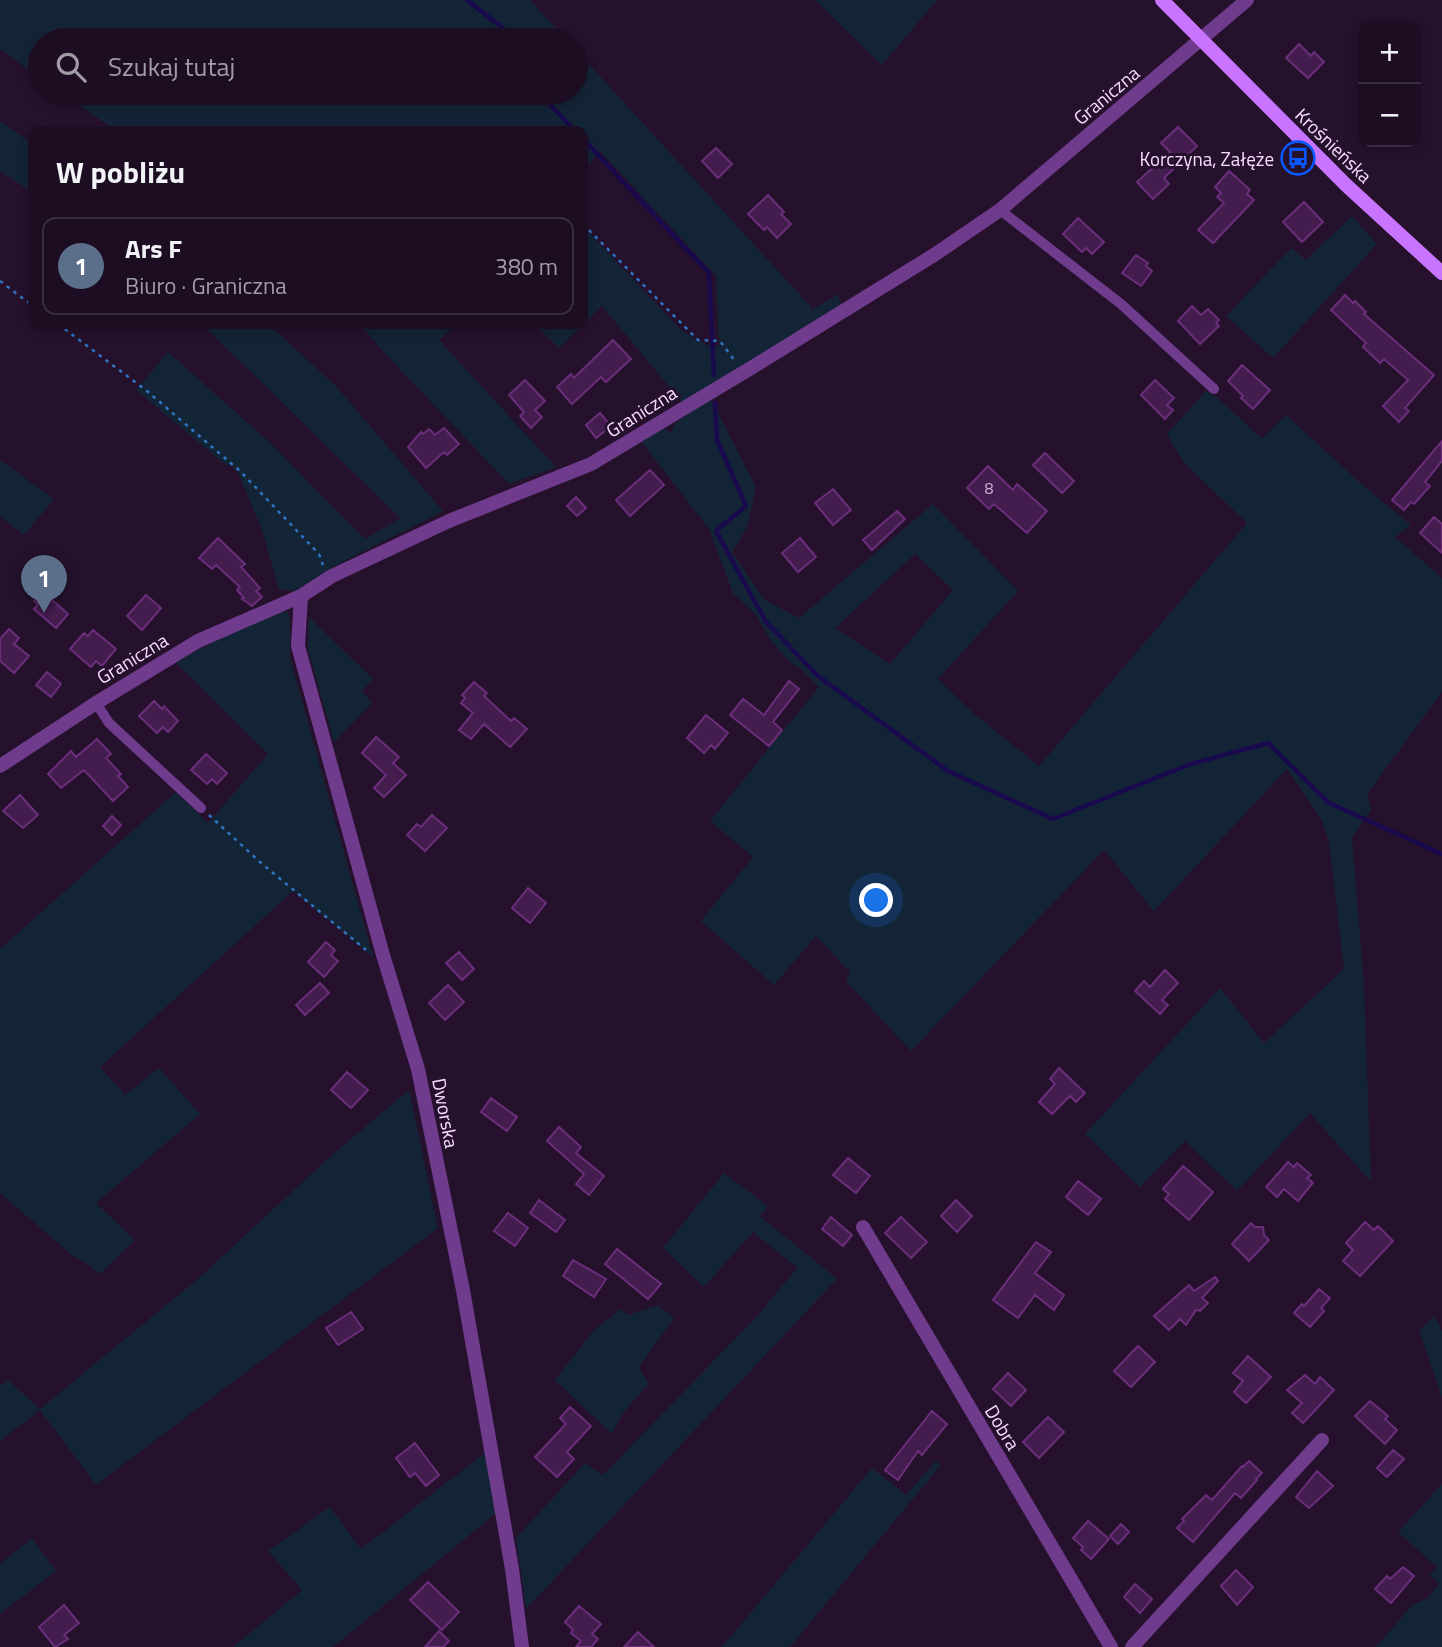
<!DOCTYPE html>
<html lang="pl">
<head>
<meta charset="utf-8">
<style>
	body { margin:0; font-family:"Titillium Web",sans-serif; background:#25162a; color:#f1f3f6 }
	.controls { position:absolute; right:21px; top:21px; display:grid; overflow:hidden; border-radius:14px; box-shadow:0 4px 10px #0003 }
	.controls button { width:63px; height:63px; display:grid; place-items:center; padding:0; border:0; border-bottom:2px solid #3a2d40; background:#1c0d22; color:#f1f3f6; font:35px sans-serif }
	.you { position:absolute; left:877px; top:901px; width:24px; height:24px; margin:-18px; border:5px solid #fff; border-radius:50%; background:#1a73e8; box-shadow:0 0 0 10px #1a73e833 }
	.badge { display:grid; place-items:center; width:46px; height:46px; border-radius:50%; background:#0957ff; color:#fff; font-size:23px; font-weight:700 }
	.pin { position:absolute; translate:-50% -58px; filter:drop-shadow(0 2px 4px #0008) }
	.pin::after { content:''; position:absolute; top:37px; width:24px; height:21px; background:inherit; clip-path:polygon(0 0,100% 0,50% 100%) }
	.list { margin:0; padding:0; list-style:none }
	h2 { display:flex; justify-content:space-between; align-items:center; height:91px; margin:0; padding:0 28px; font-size:30px }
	h2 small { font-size:23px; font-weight:400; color:#a09ca5 }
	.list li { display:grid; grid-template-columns:46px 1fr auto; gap:21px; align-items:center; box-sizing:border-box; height:98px; margin:0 14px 14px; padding:0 14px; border:2px solid #3a2d40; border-radius:14px }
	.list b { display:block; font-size:26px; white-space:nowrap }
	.list p { margin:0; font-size:23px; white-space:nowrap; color:#a09ca5 }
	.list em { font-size:23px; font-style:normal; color:#a09ca5 }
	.icon { flex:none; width:38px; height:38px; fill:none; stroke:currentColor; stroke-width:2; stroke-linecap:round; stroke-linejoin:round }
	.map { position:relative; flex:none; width:1442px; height:1647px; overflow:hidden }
	.search { position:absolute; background:#1c0d22; box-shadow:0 4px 10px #0003; left:28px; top:28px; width:560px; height:77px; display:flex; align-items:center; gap:18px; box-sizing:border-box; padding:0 24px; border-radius:38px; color:#a09ca5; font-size:26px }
	.panel { position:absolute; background:#1c0d22; box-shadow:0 4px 10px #0003; left:28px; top:126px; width:560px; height:203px; border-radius:14px }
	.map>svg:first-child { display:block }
</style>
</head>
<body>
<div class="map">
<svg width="1442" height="1647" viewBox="0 0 1442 1647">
	<rect width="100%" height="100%" fill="#26112d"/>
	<path fill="#142437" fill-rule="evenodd" d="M 0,0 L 530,0 L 567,40 L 40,40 L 40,78 L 0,49 Z
		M 815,0 L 937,0 L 882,65 Z
		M 576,50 L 813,309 L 838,294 L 841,305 L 682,402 L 602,306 L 559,348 L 534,324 L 583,324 L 583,226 L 681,330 L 707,345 L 719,346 L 716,276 L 600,151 L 583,171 L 583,131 L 116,131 L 62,93 L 576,93 Z
		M 0,121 L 33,144 L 33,193 L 0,171 Z
		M 1352,216 L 1377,244 L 1273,358 L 1226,316 L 1291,248 L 1306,260 Z
		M 202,324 L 268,324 L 335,385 L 443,511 C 395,538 341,558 296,591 L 279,589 L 262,530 L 237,470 L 222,462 L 136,390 L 168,352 L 268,441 L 365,539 L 400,518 Z
		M 360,324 L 457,324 L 439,340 L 556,467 L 509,484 L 378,346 Z
		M 1206,391 L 1218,398 L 1262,439 L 1286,415 L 1366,488 L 1411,525 L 1395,537 L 1442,578 L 1442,692 L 1367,794 L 1371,810 L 1352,837 L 1364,986 L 1371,1182 L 1310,1113 L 1237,1191 L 1185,1141 L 1140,1187 L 1085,1134 L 1220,988 L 1264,1043 L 1344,969 L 1329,842 L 1322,820 L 1287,769 L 1154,911 L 1104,850 L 911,1051 L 846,981 L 850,972 L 816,936 L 774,985 L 701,921 L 753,857 L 710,821 L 819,687 L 802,670 L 790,662 L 770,640 L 757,616 L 733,593 L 709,529 L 641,441 L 663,427 L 671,434 L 675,423 L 711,399 L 756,487 L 747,527 L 732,552 L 765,600 L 799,618 L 933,504 L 1018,591 L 938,679 L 972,712 L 1039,766 L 1247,523 L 1184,463 L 1167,434 ZM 915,554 L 953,590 L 890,664 L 835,628 Z
		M 0,460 L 54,499 L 24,535 L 0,516 Z
		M 277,610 L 287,612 L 290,618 L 290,658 L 373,957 L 293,891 L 100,1067 L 125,1095 L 159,1068 L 200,1114 L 96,1203 L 135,1240 L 100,1274 L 88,1264 L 73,1256 L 0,1193 L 0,949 L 176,792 L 208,823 L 268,754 L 175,662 Z
		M 309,617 L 373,679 L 362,691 L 372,703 L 334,742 L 308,649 Z
		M 409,1090 L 438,1228 L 96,1485 L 40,1410 L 0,1441 L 0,1386 L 8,1380 L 40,1409 L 199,1278 L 333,1154 Z
		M 724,1173 L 768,1206 L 760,1216 L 837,1279 L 526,1609 L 516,1538 L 585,1463 L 603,1475 L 759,1314 L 797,1268 L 753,1232 L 704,1287 L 663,1248 Z
		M 658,1305 L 674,1318 L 639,1367 L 649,1384 C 634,1399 620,1414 612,1434 L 555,1380 L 594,1330 L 621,1309 L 628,1315 Z
		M 1435,1316 L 1442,1331 L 1442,1397 L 1419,1330 Z
		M 486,1452 L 495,1514 L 333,1647 L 233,1647 L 302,1590 L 268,1551 L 330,1507 L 361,1549 Z
		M 936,1461 L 941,1465 L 790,1647 L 722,1647 L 872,1468 L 906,1495 Z
		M 1442,1484 L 1442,1647 L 1376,1647 L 1412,1605 L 1428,1598 L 1439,1583 L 1429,1576 L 1437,1567 L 1398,1532 Z
		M 32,1538 L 56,1571 L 0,1614 L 0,1564 Z"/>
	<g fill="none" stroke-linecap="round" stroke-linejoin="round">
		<path stroke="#190a4d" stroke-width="4.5" d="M 467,0 L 503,28 L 509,40
			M 539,93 L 575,131
			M 583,139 L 709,273 L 714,375
			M 715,403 L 717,440 L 746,506 L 716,531 L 766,622 L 818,676 L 948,771 L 1053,819 L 1191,764 L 1268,743 L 1329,803 L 1442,854"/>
	</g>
	<path fill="#441d4f" stroke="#6a2e7b" stroke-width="2" d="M 1299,44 L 1311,56 L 1314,52 L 1324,62 L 1308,78 L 1286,58 Z
		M 1178,127 L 1197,146 L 1164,178 L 1169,184 L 1153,199 L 1137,182 L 1170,152 L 1161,143 Z
		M 716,148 L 732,164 L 718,178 L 702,161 Z
		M 1229,171 L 1250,190 L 1247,194 L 1254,200 L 1213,243 L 1198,230 L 1224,203 L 1217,197 L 1221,193 L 1215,187 Z
		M 768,195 L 784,212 L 781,214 L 791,224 L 777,238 L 767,227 L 764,230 L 748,214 Z
		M 1304,202 L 1323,222 L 1302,242 L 1283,222 Z
		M 1078,218 L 1104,242 L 1092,254 L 1086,248 L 1082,252 L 1063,234 Z
		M 1136,255 L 1148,263 L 1146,266 L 1152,271 L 1141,286 L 1122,273 Z
		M 1345,295 L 1353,303 L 1355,301 L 1366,312 L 1364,314 L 1434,375 L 1405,408 L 1409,411 L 1399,422 L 1383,406 L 1408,380 L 1384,359 L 1380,363 L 1363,347 L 1366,343 L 1331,310 Z
		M 1192,306 L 1201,315 L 1208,309 L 1219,320 L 1216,323 L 1219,326 L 1200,344 L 1178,321 Z
		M 613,340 L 631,359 L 606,382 L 601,377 L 572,404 L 557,387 L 571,374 L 574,378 Z
		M 1242,365 L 1270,390 L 1253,409 L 1241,398 L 1243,396 L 1228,381 Z
		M 525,380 L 545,401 L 535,410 L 542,417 L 531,428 L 520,416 L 524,412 L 509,395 Z
		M 1155,380 L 1174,398 L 1167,405 L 1173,410 L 1165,419 L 1141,395 Z
		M 600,413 L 611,426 L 596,438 L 586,425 Z
		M 444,428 L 459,444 L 447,455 L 444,452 L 426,468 L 408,447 L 421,432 L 423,434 L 429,429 L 435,435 Z
		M 1442,441 L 1442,461 L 1425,482 L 1430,486 L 1414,504 L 1411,502 L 1404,510 L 1392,500 Z
		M 1045,453 L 1074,481 L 1062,493 L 1033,465 Z
		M 988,466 L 1013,490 L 1017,484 L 1047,511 L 1027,533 L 994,504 L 989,509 L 967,488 Z
		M 650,470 L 664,485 L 630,516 L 616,500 Z
		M 833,489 L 851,510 L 833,525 L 815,503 Z
		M 576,497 L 586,508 L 577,516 L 567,506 Z
		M 897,511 L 905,519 L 872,550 L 863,540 Z
		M 1434,517 L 1442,524 L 1442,553 L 1420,533 Z
		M 218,538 L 245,564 L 241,567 L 260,588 L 256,591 L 262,597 L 252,606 L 242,599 L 244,598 L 237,590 L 240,587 L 216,565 L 212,569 L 199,558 Z
		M 800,538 L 816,557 L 798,572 L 782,553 Z
		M 42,591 L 68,614 L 56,628 L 34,609 L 38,604 L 34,601 Z
		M 146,595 L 161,608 L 142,630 L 127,616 Z
		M 9,629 L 19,638 L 14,644 L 29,656 L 14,673 L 0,661 L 0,639 Z
		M 93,630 L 116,649 L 102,666 L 96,661 L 91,667 L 70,649 L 84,633 L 88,636 Z
		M 47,672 L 61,684 L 51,697 L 36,685 Z
		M 789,681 L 799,689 L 773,722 L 782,730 L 769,746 L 730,715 L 743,699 L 764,715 Z
		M 474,682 L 487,693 L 484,696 L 511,721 L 514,718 L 527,729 L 510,747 L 484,724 L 471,739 L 459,730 L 473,713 L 461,703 L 465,698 L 462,695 Z
		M 154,701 L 162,709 L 164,706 L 178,721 L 168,732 L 163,727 L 157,733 L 139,716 Z
		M 706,715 L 728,733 L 715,749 L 711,745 L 704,753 L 687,738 Z
		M 376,737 L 399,757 L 393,763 L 406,775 L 384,797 L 374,788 L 386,775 L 362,753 Z
		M 97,739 L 111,754 L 106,758 L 121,774 L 118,776 L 128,787 L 113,801 L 84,770 L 61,788 L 48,774 L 71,751 L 76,757 Z
		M 206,754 L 227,773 L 217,784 L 212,779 L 207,784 L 191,770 Z
		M 20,795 L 38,815 L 23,828 L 3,811 Z
		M 432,815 L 447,828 L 425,851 L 407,835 L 417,824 L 421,827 Z
		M 112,816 L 121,825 L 112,835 L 103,826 Z
		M 528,888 L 546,903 L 530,923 L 512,908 Z
		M 326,942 L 335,950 L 331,955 L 338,961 L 324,977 L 308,962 Z
		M 459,952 L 474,969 L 462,980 L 446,963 Z
		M 1165,970 L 1178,983 L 1162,1000 L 1168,1005 L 1160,1014 L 1135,991 L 1144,981 L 1150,987 Z
		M 320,983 L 329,993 L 305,1015 L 296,1005 Z
		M 448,985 L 464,1002 L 445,1020 L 429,1003 Z
		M 1059,1068 L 1085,1093 L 1076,1102 L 1070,1096 L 1052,1114 L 1039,1102 L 1055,1084 L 1050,1079 Z
		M 347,1072 L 368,1090 L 351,1108 L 331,1090 Z
		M 491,1098 L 517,1117 L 507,1131 L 481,1112 Z
		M 559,1127 L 581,1147 L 576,1153 L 604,1176 L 589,1195 L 576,1184 L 584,1174 L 547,1141 Z
		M 848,1158 L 870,1176 L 856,1193 L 833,1175 Z
		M 1288,1162 L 1294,1167 L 1297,1163 L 1311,1175 L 1307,1178 L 1313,1183 L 1298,1201 L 1284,1189 L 1277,1197 L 1266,1187 Z
		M 1183,1166 L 1213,1192 L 1189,1220 L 1165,1199 L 1169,1194 L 1163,1189 Z
		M 1078,1181 L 1101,1199 L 1088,1215 L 1066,1197 Z
		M 539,1200 L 565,1220 L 556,1232 L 530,1213 Z
		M 956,1200 L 972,1216 L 957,1232 L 941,1216 Z
		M 508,1213 L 528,1228 L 515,1246 L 494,1231 Z
		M 831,1217 L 852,1235 L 843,1246 L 822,1229 Z
		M 901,1217 L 927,1242 L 911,1258 L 885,1233 Z
		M 1365,1222 L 1374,1230 L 1378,1226 L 1393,1241 L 1360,1276 L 1343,1261 L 1353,1250 L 1346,1243 Z
		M 1251,1223 L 1255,1227 L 1263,1227 L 1264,1235 L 1269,1240 L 1249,1261 L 1232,1244 Z
		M 1036,1242 L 1051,1252 L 1035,1273 L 1064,1295 L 1054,1310 L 1035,1295 L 1018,1318 L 993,1300 Z
		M 617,1249 L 661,1284 L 648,1299 L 605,1264 Z
		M 573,1260 L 606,1279 L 594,1297 L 563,1276 Z
		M 1215,1277 L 1218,1281 L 1202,1298 L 1208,1303 L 1200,1311 L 1196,1310 L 1186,1325 L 1180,1319 L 1169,1330 L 1154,1316 L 1189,1285 L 1194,1291 Z
		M 1319,1289 L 1330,1298 L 1321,1308 L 1324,1311 L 1310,1327 L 1294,1313 L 1302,1304 L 1304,1306 Z
		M 351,1312 L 363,1329 L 338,1345 L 326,1328 Z
		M 1138,1346 L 1155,1362 L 1131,1387 L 1114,1371 Z
		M 1248,1356 L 1271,1377 L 1246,1403 L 1234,1392 L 1243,1381 L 1233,1373 Z
		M 1008,1373 L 1026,1390 L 1011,1406 L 993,1389 Z
		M 1305,1375 L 1315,1384 L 1320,1377 L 1334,1390 L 1303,1423 L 1292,1413 L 1302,1403 L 1287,1390 Z
		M 1370,1401 L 1388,1416 L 1385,1419 L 1397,1430 L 1385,1444 L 1355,1416 Z
		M 570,1407 L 591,1426 L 567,1452 L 574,1459 L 557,1477 L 535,1457 L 566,1424 L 560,1418 Z
		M 932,1411 L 947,1424 L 922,1455 L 918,1451 L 898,1480 L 885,1470 Z
		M 1048,1417 L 1064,1432 L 1039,1458 L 1023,1442 Z
		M 415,1443 L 439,1475 L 426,1486 L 415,1473 L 410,1477 L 396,1458 Z
		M 1393,1450 L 1404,1459 L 1387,1477 L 1377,1468 Z
		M 1249,1461 L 1262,1473 L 1256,1479 L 1257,1480 L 1241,1498 L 1235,1493 L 1193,1542 L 1177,1528 L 1184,1521 L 1182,1519 L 1206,1495 L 1212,1500 L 1242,1466 L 1243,1467 Z
		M 1317,1471 L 1333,1486 L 1309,1508 L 1296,1497 Z
		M 1088,1521 L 1109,1539 L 1091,1559 L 1081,1550 L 1083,1547 L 1073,1538 Z
		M 1121,1524 L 1129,1532 L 1118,1544 L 1110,1536 Z
		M 1403,1567 L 1414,1576 L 1391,1603 L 1375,1589 L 1387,1576 L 1390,1579 Z
		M 1236,1570 L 1253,1587 L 1237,1605 L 1221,1586 Z
		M 428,1582 L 459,1612 L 442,1630 L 410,1600 Z
		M 1135,1584 L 1152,1599 L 1140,1613 L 1124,1597 Z
		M 64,1605 L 79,1623 L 64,1635 L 68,1639 L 55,1647 L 39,1627 Z
		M 579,1606 L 601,1624 L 592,1634 L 598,1639 L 591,1647 L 576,1647 L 581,1641 L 571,1633 L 573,1630 L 565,1622 Z
		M 439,1631 L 449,1641 L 443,1647 L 425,1647 Z
		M 638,1632 L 654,1647 L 624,1647 Z"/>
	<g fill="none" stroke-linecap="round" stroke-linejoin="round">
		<path stroke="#2e75c2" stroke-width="2.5" stroke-dasharray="3.5 5" stroke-linecap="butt" d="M 583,224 L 698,340 L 720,341 L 735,361
			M 0,281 L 33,306
			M 58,324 L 147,391 L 240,471 L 319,554 L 323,565
			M 209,815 L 261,863 L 366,950"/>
		<path stroke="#6e3b8d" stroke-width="10" d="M 1000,210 L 1121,304 L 1214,389
			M 96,703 L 109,723 L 201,808"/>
		<path stroke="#6e3b8d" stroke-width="14" d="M 301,596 L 298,646 L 383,955 L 418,1069 L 463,1290 L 512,1569 L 522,1647
			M 0,766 L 96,703 L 198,641 L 301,596 L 332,576 L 449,521 L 591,464 L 751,368 L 934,255 L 1000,210 L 1247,0
			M 863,1227 L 1111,1647
			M 1132,1647 L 1322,1440"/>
		<path stroke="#c974ff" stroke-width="14" d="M 1162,0 L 1346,185 L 1442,273"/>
	</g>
	<defs>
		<symbol id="bus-ring" viewBox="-11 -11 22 22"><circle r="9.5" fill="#26112d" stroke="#0957ff" stroke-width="1.5"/><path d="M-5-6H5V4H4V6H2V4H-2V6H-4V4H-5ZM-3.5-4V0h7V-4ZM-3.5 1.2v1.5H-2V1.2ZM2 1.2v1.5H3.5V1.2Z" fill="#0957ff"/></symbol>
	</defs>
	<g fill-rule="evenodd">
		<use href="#bus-ring" x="1279" y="139" width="38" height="38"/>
	</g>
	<g text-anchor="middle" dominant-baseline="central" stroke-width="6" stroke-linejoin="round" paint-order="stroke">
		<g font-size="16" fill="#c9add3">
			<text x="989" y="488">8</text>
		</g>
		<g font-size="19" fill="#f5ddff" stroke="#26112d">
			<text transform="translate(1106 95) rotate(-40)">Graniczna</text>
			<text transform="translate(1334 145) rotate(44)">Krośnieńska</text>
			<text transform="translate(641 411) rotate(-32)">Graniczna</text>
			<text transform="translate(132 658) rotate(-31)">Graniczna</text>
			<text transform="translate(446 1113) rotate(79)">Dworska</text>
			<text transform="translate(1003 1427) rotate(59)">Dobra</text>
		</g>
		<g font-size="19" fill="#f5ddff" stroke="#26112d" text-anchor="end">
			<text x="1274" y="158">Korczyna, Załęże</text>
		</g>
	</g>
</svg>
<div class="controls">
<button>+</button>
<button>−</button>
</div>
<div class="you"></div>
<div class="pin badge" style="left:44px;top:613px;background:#5c6f8a">1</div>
<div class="search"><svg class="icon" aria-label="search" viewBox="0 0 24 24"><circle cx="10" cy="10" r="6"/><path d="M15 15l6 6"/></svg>Szukaj tutaj</div>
<section class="panel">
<h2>W pobliżu<small></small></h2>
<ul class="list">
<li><span class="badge" style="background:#5c6f8a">1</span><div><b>Ars F</b><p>Biuro · Graniczna</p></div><em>380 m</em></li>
</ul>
</section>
</div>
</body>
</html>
